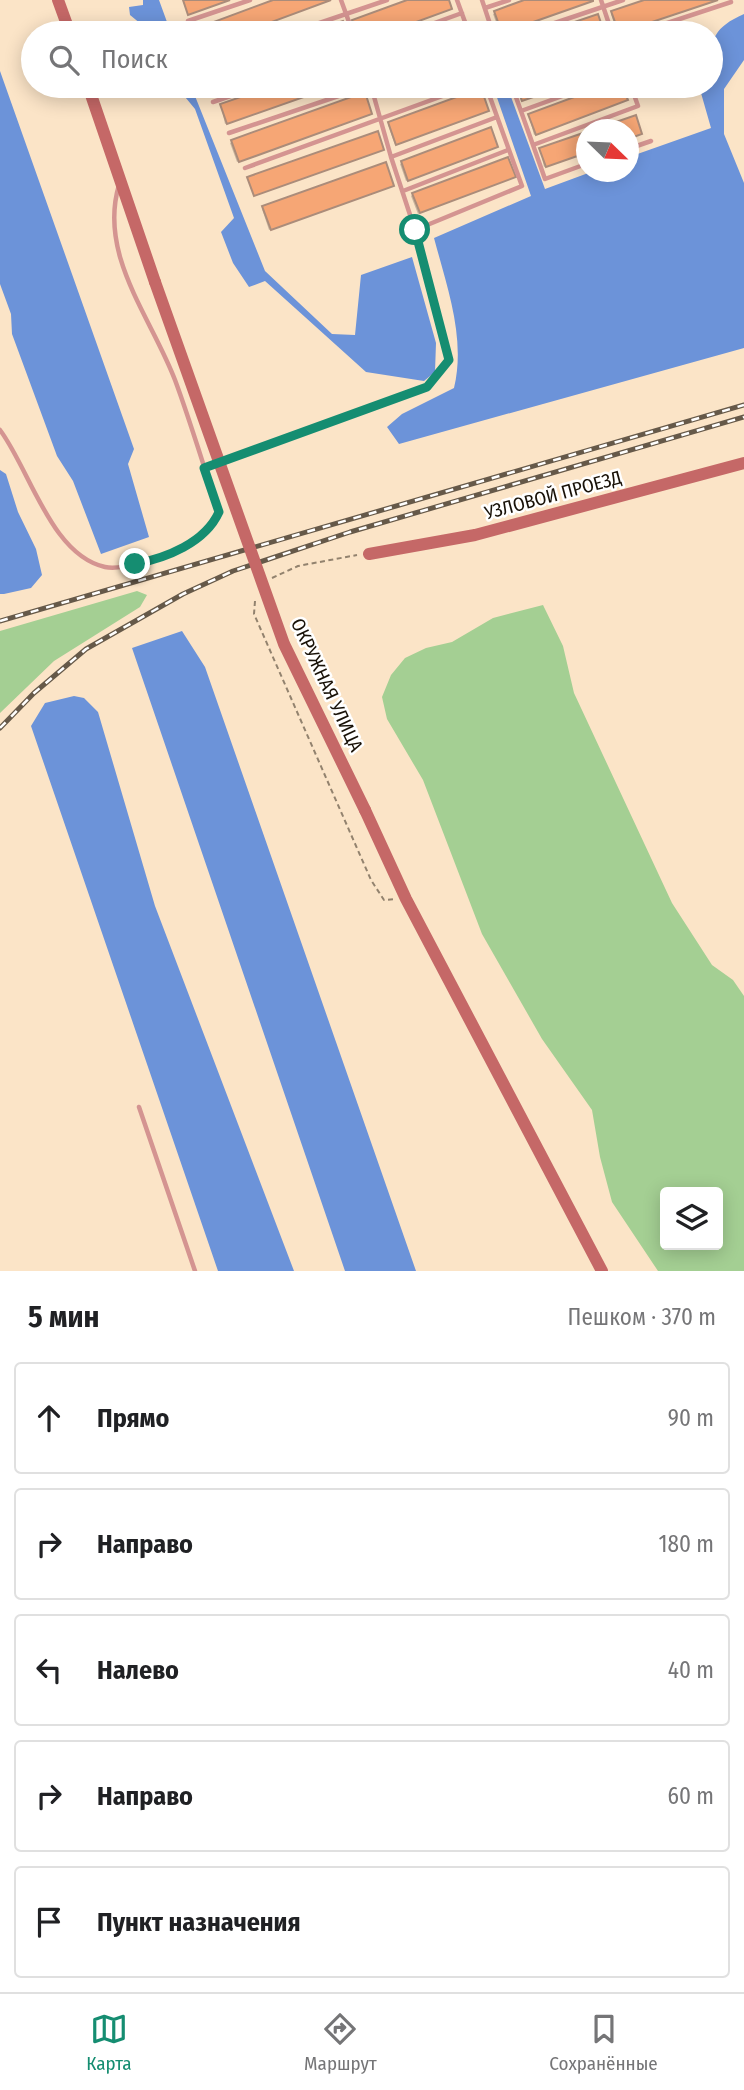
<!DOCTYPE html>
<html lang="ru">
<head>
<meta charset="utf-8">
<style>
	body { margin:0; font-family:"Fira Sans Condensed",sans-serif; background:#f2f2f2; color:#202124 }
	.controls { position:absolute; right:21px; bottom:21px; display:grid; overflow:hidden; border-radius:7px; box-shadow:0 4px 18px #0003 }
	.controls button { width:63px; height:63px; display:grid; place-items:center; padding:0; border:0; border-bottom:2px solid #e0e0e0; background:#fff; color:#202124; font:35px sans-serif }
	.compass { position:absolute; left:576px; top:119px; width:63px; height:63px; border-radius:50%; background:#fff; box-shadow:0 4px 18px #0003; rotate:113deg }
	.stop { position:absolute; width:21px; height:21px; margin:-16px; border:5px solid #158d71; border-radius:50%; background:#fff }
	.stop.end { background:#158d71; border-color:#fff; box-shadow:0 2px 7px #0008 }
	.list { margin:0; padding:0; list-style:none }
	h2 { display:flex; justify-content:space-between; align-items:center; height:91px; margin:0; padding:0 28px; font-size:30px }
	h2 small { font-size:23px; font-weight:400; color:#757577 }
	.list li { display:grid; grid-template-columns:46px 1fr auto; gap:21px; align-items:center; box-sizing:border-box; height:112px; margin:0 14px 14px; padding:0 14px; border:2px solid #e0e0e0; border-radius:7px }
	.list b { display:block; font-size:26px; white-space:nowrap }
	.list em { font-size:23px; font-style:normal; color:#757577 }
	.icon { flex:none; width:38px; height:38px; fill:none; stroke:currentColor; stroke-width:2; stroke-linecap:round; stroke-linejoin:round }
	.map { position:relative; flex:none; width:744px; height:1271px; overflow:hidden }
	.search { position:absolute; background:#fff; box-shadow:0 4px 18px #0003; left:21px; right:21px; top:21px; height:77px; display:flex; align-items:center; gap:18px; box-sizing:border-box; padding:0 24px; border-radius:38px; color:#757577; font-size:26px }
	.sheet { height:721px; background:#fff }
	nav { display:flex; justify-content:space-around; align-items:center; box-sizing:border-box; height:98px; border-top:2px solid #e0e0e0; background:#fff; font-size:19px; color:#757577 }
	nav a { display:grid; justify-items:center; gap:4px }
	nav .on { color:#158d71 }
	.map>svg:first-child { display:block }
</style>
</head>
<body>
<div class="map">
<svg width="744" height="1271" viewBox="0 0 744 1271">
	<rect width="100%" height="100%" fill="#fbe4c7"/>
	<path fill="#a4cf93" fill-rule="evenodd" d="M 137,591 L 147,595 L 140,607 L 54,661 L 0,713 L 0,631 Z
		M 543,605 L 563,646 L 574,693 L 672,903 L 712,965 L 733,980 L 744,996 L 744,1271 L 658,1271 L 612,1202 L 600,1157 L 592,1110 L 542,1039 L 482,934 L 423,780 L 387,719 L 382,697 L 391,675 L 405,658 L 426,648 L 452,642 L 493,618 ZM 718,1192 L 718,1245 L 665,1245 L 665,1192 Z"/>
	<path fill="#6c93d9" d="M 143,0 L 159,0 L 171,33 L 152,33 L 130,15 L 129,7 L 143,5 Z
		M 744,14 L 744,60 L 724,89 L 724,134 L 744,183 L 744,348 L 399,444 L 387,427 L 402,414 L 454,388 C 466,338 447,287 434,238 L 531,196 L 493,86 L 507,86 L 545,189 L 591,172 L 628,172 L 629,157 L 711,128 L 699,86 L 711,86 C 711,48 705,31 744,14 Z
		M 0,71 L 134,449 L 128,464 L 149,537 L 101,554 L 73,481 L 57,456 L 12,334 L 11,314 L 0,284 Z
		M 176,86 L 191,86 L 265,271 L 332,334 L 355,335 L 361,275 L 412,257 L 436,343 L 435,372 L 424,381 L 366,372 L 265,281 L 249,287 L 233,263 L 221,232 L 234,218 L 195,109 Z
		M 0,470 L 6,474 L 18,512 L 36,549 L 42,575 L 31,588 L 4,594 L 0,594 Z
		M 182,631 L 205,667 L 416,1271 L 345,1271 L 132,648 Z
		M 74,696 L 84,698 L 98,712 L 155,906 L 294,1271 L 218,1271 L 31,726 L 45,703 Z"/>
	<path fill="#0003" d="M 529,0 L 591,0 L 500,33 L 493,14 Z
		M 650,0 L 718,0 L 617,33 L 611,14 Z
		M 597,16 L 602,31 L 600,33 L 548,33 Z
		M 208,86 L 233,86 L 211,94 Z
		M 278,86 L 334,86 L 225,124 L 221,106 Z
		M 515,86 L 565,86 L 521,101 Z
		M 609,86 L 620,86 L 626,100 L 534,135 L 529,116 Z
		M 487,111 L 395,145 L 388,125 L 389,123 Z
		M 369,115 L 237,162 L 230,143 L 232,142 Z
		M 586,134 L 586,153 L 544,167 L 540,149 Z
		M 495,148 L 406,181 L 400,164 L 402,163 Z
		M 512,178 L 418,214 L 411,196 L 413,194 Z
		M 391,187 L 269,230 L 262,209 L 263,207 Z"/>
	<path fill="#f6a675" stroke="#ab8c7a" stroke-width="2" d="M 183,0 L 230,0 L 188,15 Z
		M 273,0 L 331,0 L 242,33 L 193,33 L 192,30 Z
		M 407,0 L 449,0 L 452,9 L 386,33 L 357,33 L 352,20 Z
		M 524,0 L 593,0 L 593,1 L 502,33 L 494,11 Z
		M 644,0 L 718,0 L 619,33 L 611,11 Z
		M 598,14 L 604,32 L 542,33 Z
		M 343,21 L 347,33 L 308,33 Z
		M 456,23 L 460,33 L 426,33 Z
		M 273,86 L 335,86 L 227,124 L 220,104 Z
		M 517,86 L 565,86 L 522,101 Z
		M 604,86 L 622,86 L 628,100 L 536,135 L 528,114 Z
		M 481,88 L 489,111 L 396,145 L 388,122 Z
		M 365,92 L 372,114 L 239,162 L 231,140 Z
		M 636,115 L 642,134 L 628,139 L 628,130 L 593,130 Z
		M 491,127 L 498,147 L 408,181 L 401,161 Z
		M 378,131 L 384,150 L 254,196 L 247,177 Z
		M 586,132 L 586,153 L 546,167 L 539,148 Z
		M 508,157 L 516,177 L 420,213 L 412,193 Z
		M 386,162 L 394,186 L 271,230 L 262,206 Z"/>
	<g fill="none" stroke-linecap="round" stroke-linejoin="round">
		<path stroke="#92826e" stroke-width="2" stroke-dasharray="5 3.5" stroke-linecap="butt" d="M 272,578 L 298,566 L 357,555
			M 255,601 L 254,614 L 371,880 L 384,900 L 395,899"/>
		<path stroke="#d49491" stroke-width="4.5" d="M 341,0 L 353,33
			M 457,0 L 469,33
			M 482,0 L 493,33
			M 601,0 L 612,33
			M 485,8 L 509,0
			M 188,21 L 250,0
			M 290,33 L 387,0
			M 407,33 L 462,13
			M 525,33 L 623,0
			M 637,33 L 731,2
			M 371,86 L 391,157
			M 486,86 L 522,186 L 415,230 L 391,157 L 497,117
			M 512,86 L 533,145
			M 213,102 L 260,86
			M 521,111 L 590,86
			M 229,133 L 368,86
			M 628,149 L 651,141
			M 586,164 L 545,179 L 533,145 L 638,106 L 631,86
			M 245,168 L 470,86
			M 403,191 L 508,150
			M 0,430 C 30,470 51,555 105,567 C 120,570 142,562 157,559 C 179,555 210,532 219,512 C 204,468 191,423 175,380 C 151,317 98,255 119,185
			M 204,468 L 427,387 L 449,360 L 415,230
			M 139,1107 L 195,1271"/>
		<path stroke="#c56867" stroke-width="12" d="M 58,0 L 70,33
			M 88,86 L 155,282
			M 369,554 L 475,535 L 744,463
			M 365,810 L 406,899 L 602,1271"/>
		<defs>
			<path id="rail" d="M 0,621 L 744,405
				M 0,728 L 34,693 L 86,649 L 183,594 L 233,571 L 350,532 L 744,417"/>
		</defs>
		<use href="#rail" stroke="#665949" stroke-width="5"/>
		<use href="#rail" stroke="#fff" stroke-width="2.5" stroke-dasharray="8" stroke-linecap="butt"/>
		<path stroke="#c56867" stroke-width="12" d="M 155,282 L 284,644 L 365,810"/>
	</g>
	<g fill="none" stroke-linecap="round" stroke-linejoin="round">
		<path stroke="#158d71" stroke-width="9" d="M 135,564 C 166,558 205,543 219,512 L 204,468 L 427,387 L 449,360 L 415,230"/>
	</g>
	<g text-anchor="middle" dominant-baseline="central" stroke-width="5" stroke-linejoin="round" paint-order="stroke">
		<g font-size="19" fill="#181107" stroke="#fff">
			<text transform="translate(553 495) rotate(-15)">УЗЛОВОЙ ПРОЕЗД</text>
			<text transform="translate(327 685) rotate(65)">ОКРУЖНАЯ УЛИЦА</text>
		</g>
	</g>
</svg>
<div class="controls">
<button><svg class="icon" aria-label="layers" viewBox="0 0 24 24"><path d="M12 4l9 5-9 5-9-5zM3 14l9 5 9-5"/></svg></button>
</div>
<svg class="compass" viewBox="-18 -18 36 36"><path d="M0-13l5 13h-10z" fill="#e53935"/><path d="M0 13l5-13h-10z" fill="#757577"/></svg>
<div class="stop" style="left:415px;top:230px"></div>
<div class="stop end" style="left:135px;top:564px"></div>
<div class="search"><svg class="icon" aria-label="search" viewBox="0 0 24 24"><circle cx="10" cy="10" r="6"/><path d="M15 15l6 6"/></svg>Поиск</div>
</div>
<section class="sheet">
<h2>5 мин<small>Пешком · 370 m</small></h2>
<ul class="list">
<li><svg class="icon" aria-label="ahead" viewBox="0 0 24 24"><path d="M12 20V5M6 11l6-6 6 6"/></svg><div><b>Прямо</b></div><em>90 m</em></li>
<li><svg class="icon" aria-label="right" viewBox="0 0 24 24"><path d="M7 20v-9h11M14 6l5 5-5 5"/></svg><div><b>Направо</b></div><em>180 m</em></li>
<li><svg class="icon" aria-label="left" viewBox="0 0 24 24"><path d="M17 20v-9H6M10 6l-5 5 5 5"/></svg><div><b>Налево</b></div><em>40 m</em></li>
<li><svg class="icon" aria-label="right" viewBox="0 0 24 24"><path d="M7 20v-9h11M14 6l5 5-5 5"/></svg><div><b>Направо</b></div><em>60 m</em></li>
<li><svg class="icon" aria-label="arrive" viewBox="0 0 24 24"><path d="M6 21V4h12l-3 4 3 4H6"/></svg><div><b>Пункт назначения</b></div></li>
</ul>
</section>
<nav>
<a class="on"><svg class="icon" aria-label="map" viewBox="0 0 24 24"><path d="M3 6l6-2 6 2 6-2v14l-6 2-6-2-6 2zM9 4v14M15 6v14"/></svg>Карта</a>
<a><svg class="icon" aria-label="directions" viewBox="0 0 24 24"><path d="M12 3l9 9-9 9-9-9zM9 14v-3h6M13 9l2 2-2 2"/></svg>Маршрут</a>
<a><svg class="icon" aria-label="saved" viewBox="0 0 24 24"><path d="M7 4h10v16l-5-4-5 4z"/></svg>Сохранённые</a>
</nav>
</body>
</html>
